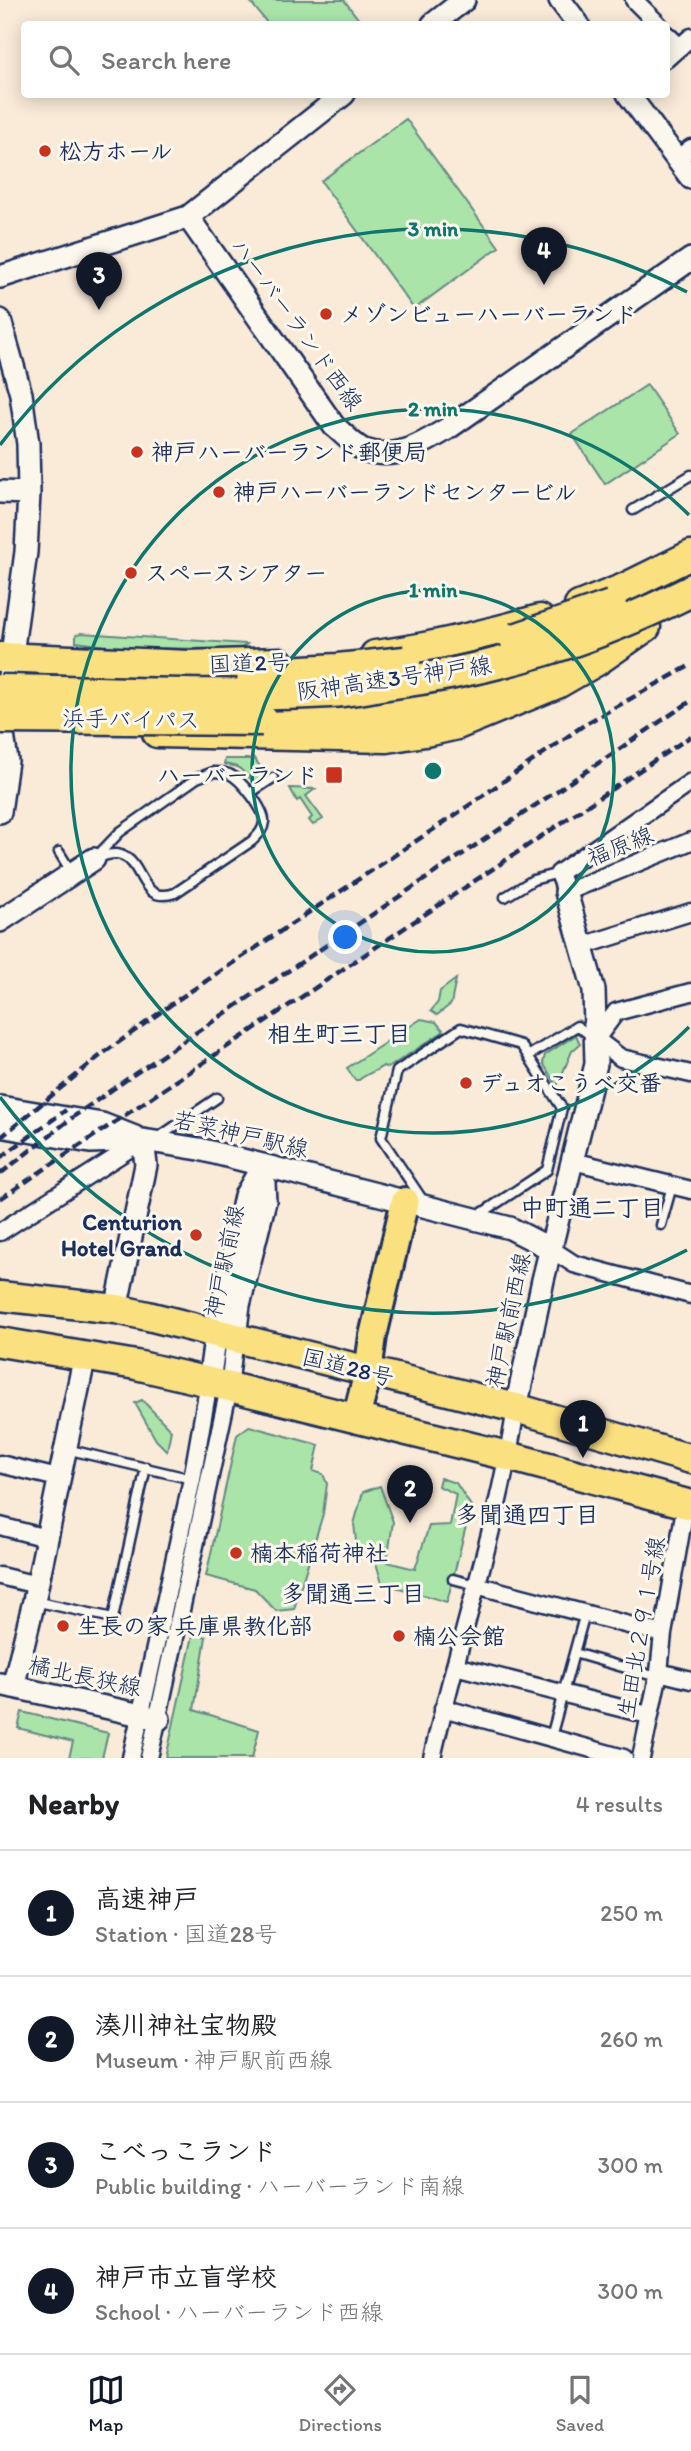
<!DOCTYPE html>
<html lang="en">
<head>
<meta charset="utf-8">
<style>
	body { margin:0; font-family:Itim,"Klee One",sans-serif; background:#f6f6f6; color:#202124 }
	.you { position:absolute; left:346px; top:938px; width:24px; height:24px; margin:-18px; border:5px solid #fff; border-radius:50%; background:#1a73e8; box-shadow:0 0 0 10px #1a73e833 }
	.badge { display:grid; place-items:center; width:46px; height:46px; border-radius:50%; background:#111827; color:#fff; font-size:23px; font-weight:700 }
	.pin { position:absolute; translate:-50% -58px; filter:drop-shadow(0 2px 4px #0008) }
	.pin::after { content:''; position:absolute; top:37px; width:24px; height:21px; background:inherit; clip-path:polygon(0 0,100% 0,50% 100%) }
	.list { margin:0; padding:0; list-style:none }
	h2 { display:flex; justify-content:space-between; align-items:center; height:91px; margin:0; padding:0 28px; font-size:30px }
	h2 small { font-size:23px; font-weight:400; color:#757577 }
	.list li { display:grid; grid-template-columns:46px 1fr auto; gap:21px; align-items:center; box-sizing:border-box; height:126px; padding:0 28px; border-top:2px solid #e0e0e0 }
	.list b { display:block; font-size:26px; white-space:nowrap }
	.list p { margin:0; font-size:23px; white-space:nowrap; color:#757577 }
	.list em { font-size:23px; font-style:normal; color:#757577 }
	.icon { flex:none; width:38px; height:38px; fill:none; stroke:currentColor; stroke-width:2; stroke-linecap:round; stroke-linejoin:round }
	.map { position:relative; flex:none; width:691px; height:1758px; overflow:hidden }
	.search { position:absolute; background:#fff; box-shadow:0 4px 18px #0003; left:21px; right:21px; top:21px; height:77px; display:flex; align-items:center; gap:18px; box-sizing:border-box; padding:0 24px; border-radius:7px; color:#757577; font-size:26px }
	.sheet { height:595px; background:#fff }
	nav { display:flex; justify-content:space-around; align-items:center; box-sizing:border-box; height:98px; border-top:2px solid #e0e0e0; background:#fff; font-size:19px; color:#757577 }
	nav a { display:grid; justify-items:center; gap:4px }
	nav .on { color:#111827 }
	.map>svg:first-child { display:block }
</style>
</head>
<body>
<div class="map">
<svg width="691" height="1758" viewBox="0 0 691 1758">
	<rect width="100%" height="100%" fill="#faead8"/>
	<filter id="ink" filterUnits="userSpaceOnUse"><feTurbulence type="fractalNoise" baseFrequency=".0143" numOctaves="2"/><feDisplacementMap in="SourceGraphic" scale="14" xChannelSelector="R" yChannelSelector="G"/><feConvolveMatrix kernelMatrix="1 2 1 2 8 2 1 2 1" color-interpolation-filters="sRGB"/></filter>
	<g filter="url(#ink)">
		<path fill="#abe4a9" stroke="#638a84" stroke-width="2" d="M 249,0 L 344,0 L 362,24 L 268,24 Z
			M 406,119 L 499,247 L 414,309 L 321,181 Z
			M 647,385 L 680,434 L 605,484 L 572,434 Z
			M 81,633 L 247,644 L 241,649 L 123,648 L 76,642 L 76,635 Z
			M 253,757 L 266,774 L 255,783 L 238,767 L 224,764 L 225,759 L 250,759 Z
			M 290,788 L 315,789 L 306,796 L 323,819 L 313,825 L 309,820 L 312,817 L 300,799 L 297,801 Z
			M 456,979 L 451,1004 L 437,1015 L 431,1011 L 438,1002 L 440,991 Z
			M 421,1019 L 436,1022 L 444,1031 L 388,1068 L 383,1066 C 375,1072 367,1073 359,1080 L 355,1080 L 347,1068 Z
			M 576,1035 L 580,1044 L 572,1051 L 557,1086 L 543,1063 L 545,1055 Z
			M 142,1400 L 171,1430 L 167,1451 L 156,1440 L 135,1403 Z
			M 249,1426 L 319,1445 L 313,1471 L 323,1474 L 327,1484 L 323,1514 L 294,1609 L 276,1611 L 255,1589 L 206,1576 L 237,1435 Z
			M 440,1478 L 456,1483 L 471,1506 L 447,1602 L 382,1583 L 375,1560 L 358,1557 L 354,1524 L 363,1492 L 380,1486 L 393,1522 L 387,1562 L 415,1569 L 429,1526 L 450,1525 L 456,1494 L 438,1486 Z
			M 194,1631 L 206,1637 L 194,1710 L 259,1730 L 252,1758 L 166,1758 Z
			M 22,1712 L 108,1733 L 102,1758 L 69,1758 L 73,1742 L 18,1728 Z"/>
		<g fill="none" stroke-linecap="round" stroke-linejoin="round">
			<defs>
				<path id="service" d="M 633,510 L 691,475
					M 213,772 C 218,772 224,772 229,774 C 241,779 265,810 264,822 C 263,831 258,835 252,841 L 175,893 C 139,905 145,863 121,855 C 113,852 103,856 94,859 L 120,832 L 197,778 Z
					M 250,793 L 273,778
					M 59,852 L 72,873
					M 505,897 L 533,880 L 559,873
					M 528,1056 L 577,1026 L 593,1037
					M 159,1137 L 217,1098
					M 424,1202 L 381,1138 L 397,1071 L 461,1028 L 521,1045 L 562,1108 L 547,1170 L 476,1217
					M 661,1225 L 672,1186
					M 66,1449 L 192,1479
					M 453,1579 L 476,1585
					M 34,1601 L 113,1618 L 146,1467
					M 574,1653 L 657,1677
					M 551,1737 L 585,1613"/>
				<path id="minor" d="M 634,0 L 658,24
					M 666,34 L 680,47
					M 666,59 L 691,37
					M 677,159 L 691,148
					M 691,782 L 559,873 L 566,892 L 691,841
					M 582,946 L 691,912
					M 691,992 L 616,1012 L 596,1039 L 621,1058 L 691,1074
					M 573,1161 L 691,1190
					M 0,1232 L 143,1140
					M 551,1249 L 574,1264 L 691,1295
					M 0,1464 L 58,1478
					M 0,1526 L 46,1538
					M 0,1576 L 37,1585
					M 476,1585 L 663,1634
					M 455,1666 L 648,1715
					M 659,1672 L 691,1680
					M 443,1708 L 624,1758
					M 131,1758 L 192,1479 L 209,1382
					M 149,1758 L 229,1388 L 235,1337
					M 432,1758 C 458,1641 498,1527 516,1408
					M 641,1758 L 659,1672 L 663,1634 L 686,1503"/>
				<path id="tertiary" d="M 560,0 L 578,24
					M 433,24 L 464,0
					M 628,94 L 691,178
					M 188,217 L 334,426 C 343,433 354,446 364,450 C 395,461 421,445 447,429 L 691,259
					M 0,277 L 188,217 L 344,94
					M 0,320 L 21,394 L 28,444 L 29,493 L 26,552 L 2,728 L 7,761 L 0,812
					M 0,492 L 29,493
					M 0,921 L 94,859
					M 0,1107 L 102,1124 L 135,1137
					M 0,1126 L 90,1142 L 143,1140 L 199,1149 L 510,1228 L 551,1249
					M 116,1309 L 146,1165 L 143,1140
					M 235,1337 L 239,1305 L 265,1201 L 263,1165
					M 209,1382 L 216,1332 L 245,1196 L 263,1165
					M 516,1408 L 543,1280 L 596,1064 L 594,990 L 566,892
					M 0,1684 L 159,1719
					M 13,1687 L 34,1601 L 85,1355"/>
				<path id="primary" d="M 356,1419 L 368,1372 L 373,1336 L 405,1201"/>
				<path id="trunk" d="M 579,606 L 624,588 L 691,555
					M 375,655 C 431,648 486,634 540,619
					M 0,657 L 189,665 L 279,662
					M 492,680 L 515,676 L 583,652
					M 157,733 L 387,738 L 431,731 L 457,725 L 557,684 L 597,661 L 646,627
					M 0,1296 L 116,1309 L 148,1316 L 516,1408 L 691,1459
					M 0,1342 L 136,1365 L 209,1382 L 508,1456 L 691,1505"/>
				<path id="motorway" d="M 262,720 C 310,720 359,720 407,709 C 443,701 479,688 515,676"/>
			</defs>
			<use href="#service" stroke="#1b2f5e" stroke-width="13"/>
			<use href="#minor" stroke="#1b2f5e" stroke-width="21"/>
			<use href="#tertiary" stroke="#1b2f5e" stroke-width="26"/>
			<use href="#primary" stroke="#1b2f5e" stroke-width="32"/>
			<use href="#trunk" stroke="#1b2f5e" stroke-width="33"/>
			<use href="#motorway" stroke="#1b2f5e" stroke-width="35"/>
			<use href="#service" stroke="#fbf7ec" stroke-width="8"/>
			<use href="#minor" stroke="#fbf7ec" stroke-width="16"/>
			<use href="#tertiary" stroke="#fbf7ec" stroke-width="21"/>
			<use href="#primary" stroke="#fbe080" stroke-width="26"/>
			<use href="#trunk" stroke="#fbe080" stroke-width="28"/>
			<use href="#motorway" stroke="#fbe080" stroke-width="30"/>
			<path stroke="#1b2f5e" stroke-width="4.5" stroke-dasharray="10 5" stroke-linecap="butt" d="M 0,1138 L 101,1055 L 176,1001 L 458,813 L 587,723 L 691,665
				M 0,1158 L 66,1110
				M 0,1174 L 73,1117 L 133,1075 L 691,701
				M 0,1199 L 691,736"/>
			<defs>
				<path id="motorway-bridge" d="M 515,639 L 611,606
					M 252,674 L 338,669 L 405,662
					M 0,690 C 110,691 220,698 330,692 C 349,691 368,687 388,684 C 500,669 590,641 691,591
					M 0,718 L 262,720"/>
			</defs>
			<use href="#motorway-bridge" stroke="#1b2f5e" stroke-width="35" stroke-linecap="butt"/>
			<use href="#motorway-bridge" stroke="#fbe080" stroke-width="30"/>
		</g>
	</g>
	<g fill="none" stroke="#0f766e" stroke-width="3.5">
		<circle cx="433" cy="771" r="181"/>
		<path d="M689 1027A362 362 0 1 1 689 515"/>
		<path d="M687 1250A542 542 0 0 1 0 1097M0 445A542 542 0 0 1 687 292"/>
	</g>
	<g fill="#c8321e" stroke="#fbf7ec" stroke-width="2.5">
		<circle cx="45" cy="151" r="7"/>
		<circle cx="326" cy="314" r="7"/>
		<circle cx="137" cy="452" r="7"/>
		<circle cx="219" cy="492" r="7"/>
		<circle cx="131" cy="573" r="7"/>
		<rect x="325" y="766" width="18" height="18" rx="3.5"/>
		<circle cx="466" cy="1083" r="7"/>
		<circle cx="196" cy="1235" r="7"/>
		<circle cx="236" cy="1553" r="7"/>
		<circle cx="63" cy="1626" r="7"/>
		<circle cx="399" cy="1636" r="7"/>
	</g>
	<g text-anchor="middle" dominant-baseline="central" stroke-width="6" stroke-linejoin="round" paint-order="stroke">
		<g font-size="23" font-weight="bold" fill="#1b2f5e" stroke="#fbf7ec" text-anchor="start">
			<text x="59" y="151">松方ホール</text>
			<text x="340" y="314">メゾンビューハーバーランド</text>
			<text x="151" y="452">神戸ハーバーランド郵便局</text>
			<text x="233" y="492">神戸ハーバーランドセンタービル</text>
			<text x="145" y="573">スペースシアター</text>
			<text x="318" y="775" text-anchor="end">ハーバーランド</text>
			<text x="480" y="1083">デュオこうべ交番</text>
			<text x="182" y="1222" text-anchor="end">Centurion<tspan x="182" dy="26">Hotel Grand</tspan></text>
			<text x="250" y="1553">楠本稲荷神社</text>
			<text x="77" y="1626">生長の家 兵庫県教化部</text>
			<text x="413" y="1636">楠公会館</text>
		</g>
		<g font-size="23" fill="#1b2f5e" stroke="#fbf7ec">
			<text transform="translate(297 324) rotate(54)">ハーバーランド西線</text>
			<text transform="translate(249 663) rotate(-2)">国道2号</text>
			<text transform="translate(394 678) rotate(-8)">阪神高速3号神戸線</text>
			<text transform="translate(131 719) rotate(1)">浜手バイパス</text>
			<text transform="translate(620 846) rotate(-22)">福原線</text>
			<text transform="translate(241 1134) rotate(13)">若菜神戸駅線</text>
			<text transform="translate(224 1261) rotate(-78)">神戸駅前線</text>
			<text transform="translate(508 1320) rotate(-78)">神戸駅前西線</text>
			<text transform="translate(348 1367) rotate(14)">国道28号</text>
			<text transform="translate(641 1627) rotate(-80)">生田北２９１号線</text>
			<text transform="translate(85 1676) rotate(12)">橘北長狭線</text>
		</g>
		<g font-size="24" font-weight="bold" fill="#1b2f5e" stroke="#fbf7ec">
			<text x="339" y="1033">相生町三丁目</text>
			<text x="592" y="1207">中町通二丁目</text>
			<text x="527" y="1514">多聞通四丁目</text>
			<text x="353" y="1593">多聞通三丁目</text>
		</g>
	</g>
	<circle cx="433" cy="771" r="10" fill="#0f766e" stroke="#fbf7ec" stroke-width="3.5"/>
	<g font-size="21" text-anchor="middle" font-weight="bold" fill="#0f766e" stroke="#fbf7ec" stroke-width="6" stroke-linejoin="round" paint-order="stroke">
		<text x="433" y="236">3 min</text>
		<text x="433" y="416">2 min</text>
		<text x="433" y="597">1 min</text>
	</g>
</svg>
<div class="you"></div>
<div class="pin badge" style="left:583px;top:1458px">1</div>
<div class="pin badge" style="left:410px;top:1523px">2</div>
<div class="pin badge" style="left:99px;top:310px">3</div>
<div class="pin badge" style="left:544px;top:285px">4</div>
<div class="search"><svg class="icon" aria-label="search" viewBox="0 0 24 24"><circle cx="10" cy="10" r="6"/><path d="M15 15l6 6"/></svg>Search here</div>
</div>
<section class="sheet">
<h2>Nearby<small>4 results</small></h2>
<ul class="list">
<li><span class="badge">1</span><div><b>高速神戸</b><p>Station · 国道28号</p></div><em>250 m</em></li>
<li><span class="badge">2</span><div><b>湊川神社宝物殿</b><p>Museum · 神戸駅前西線</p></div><em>260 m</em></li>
<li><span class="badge">3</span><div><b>こべっこランド</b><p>Public building · ハーバーランド南線</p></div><em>300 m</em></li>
<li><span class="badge">4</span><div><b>神戸市立盲学校</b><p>School · ハーバーランド西線</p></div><em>300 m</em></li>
</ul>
</section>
<nav>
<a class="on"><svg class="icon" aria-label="map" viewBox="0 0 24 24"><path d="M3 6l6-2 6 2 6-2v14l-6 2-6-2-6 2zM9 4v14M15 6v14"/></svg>Map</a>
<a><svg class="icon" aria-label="directions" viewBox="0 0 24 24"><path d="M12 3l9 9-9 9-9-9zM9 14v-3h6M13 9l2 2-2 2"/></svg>Directions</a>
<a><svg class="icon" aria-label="saved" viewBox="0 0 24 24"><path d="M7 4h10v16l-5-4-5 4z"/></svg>Saved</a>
</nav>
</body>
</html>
